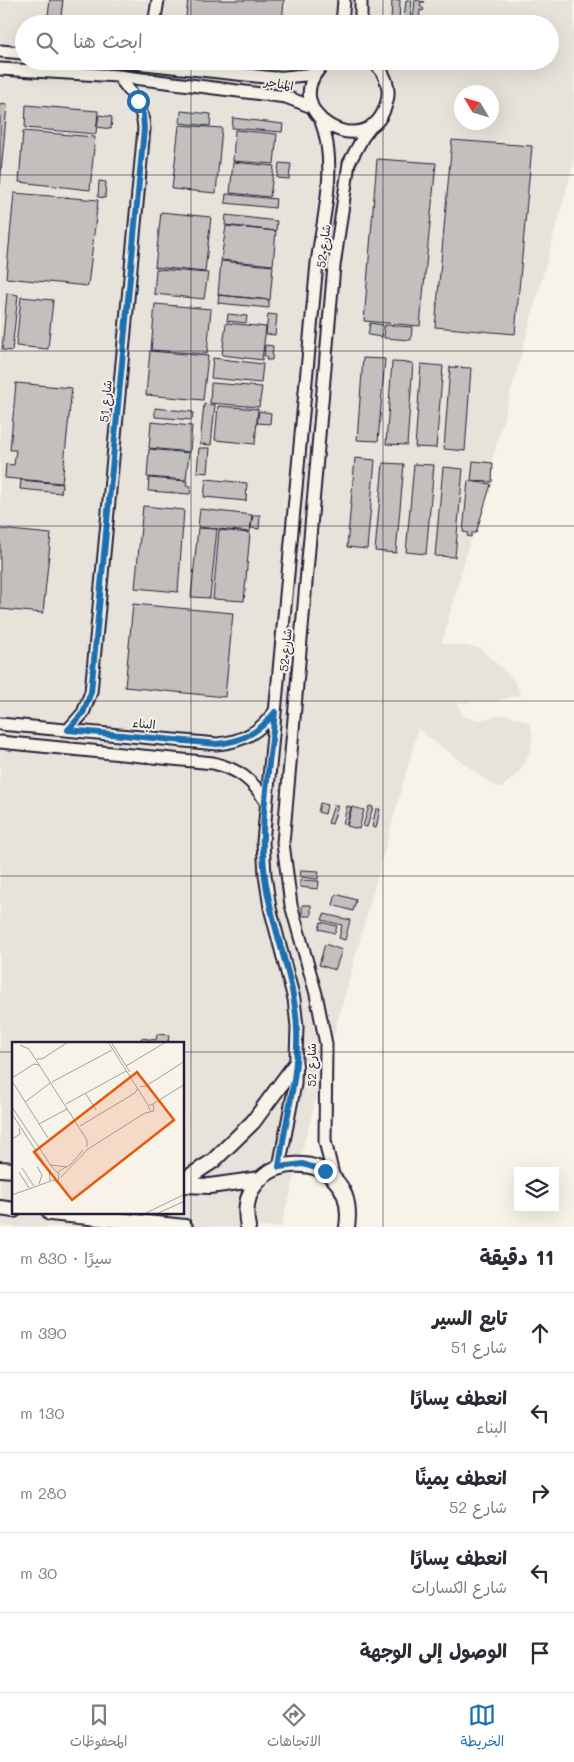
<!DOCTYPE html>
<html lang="ar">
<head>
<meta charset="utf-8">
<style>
	body { margin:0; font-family:Mali,"Playpen Sans Arabic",sans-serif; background:#f2f2f3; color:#2b2b33; direction:rtl }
	.controls { position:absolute; right:15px; bottom:15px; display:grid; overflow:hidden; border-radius:0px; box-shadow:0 5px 20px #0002 }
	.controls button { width:45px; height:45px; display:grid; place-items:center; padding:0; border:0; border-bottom:1px solid #e1e1e2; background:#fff; color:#2b2b33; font:25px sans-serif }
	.compass { position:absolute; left:454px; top:85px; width:45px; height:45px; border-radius:50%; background:#fff; box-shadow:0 5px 20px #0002; rotate:308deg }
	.stop { position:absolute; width:15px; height:15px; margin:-11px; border:4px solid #1f6fb2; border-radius:50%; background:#fff }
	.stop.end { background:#1f6fb2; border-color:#fff; box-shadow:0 1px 5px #0008 }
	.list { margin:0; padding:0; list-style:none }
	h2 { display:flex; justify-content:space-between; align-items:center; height:65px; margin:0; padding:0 20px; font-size:21px }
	h2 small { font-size:16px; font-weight:400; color:#7c7c81 }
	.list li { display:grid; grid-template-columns:32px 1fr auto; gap:15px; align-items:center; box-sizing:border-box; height:80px; padding:0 20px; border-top:1px solid #e1e1e2 }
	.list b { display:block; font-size:19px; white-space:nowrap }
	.list p { margin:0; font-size:16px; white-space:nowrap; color:#7c7c81 }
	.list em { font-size:16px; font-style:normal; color:#7c7c81 }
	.icon { flex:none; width:28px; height:28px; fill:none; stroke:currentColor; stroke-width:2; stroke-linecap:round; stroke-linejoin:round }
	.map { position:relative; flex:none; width:574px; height:1227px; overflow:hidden; direction:ltr }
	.search { position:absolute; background:#fff; box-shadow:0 5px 20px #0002; left:15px; right:15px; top:15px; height:55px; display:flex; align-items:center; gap:12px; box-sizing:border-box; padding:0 18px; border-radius:28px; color:#7c7c81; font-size:19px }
	.sheet { height:465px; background:#fff }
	nav { display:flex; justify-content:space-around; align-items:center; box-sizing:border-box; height:70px; border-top:1px solid #e1e1e2; background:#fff; font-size:14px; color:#7c7c81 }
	nav a { display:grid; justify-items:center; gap:2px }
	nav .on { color:#1f6fb2 }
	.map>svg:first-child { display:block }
</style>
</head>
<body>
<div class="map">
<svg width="574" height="1227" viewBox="0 0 574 1227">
	<rect width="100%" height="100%" fill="#f7f3e8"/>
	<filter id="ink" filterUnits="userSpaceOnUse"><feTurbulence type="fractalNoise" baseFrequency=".02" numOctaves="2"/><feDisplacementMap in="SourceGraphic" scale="10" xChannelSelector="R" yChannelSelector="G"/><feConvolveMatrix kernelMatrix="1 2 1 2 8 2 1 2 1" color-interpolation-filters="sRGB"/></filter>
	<g filter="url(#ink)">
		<path fill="#e7e3db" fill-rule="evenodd" d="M 0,0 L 574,0 L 574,162 L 442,643 L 480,648 L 514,680 L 521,695 L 496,701 L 458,703 L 462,716 L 479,720 L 506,714 L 530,723 L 533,738 L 529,754 L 519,772 L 501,788 L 491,784 L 418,729 L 281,1227 L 0,1227 ZM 24,24 L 550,24 L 550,61 L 24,61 ZM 462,92 L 492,92 L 492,122 L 462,122 ZM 14,1043 L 184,1043 L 184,1213 L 14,1213 Z"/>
		<path fill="#c2bfbd" stroke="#22223b" d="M 50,0 L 63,0 L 61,16 L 48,15 Z
			M 188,0 L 284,0 L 282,24 L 185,24 Z
			M 392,0 L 400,0 L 399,24 L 391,22 Z
			M 406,0 L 412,0 L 410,20 L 404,19 Z
			M 415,0 L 425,2 L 421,2 L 420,6 L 424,9 L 423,11 L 420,10 L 419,20 L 413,20 Z
			M 0,104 L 7,105 L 0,185 Z
			M 26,105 L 98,111 L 96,134 L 25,128 Z
			M 181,111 L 211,114 L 210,126 L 180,123 Z
			M 99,115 L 112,117 L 111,129 L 97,127 Z
			M 233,118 L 283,124 L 282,132 L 232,128 Z
			M 179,125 L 222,128 L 216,193 L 172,189 Z
			M 235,130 L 277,134 L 274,164 L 233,161 Z
			M 23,131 L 95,137 L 90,190 L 19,182 Z
			M 452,140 L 532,146 L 515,334 L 435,327 Z
			M 377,159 L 436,163 L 420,326 L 364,321 Z
			M 233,162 L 274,166 L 270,197 L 230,193 Z
			M 279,163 L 291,164 L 289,179 L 277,178 Z
			M 99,181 L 106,182 L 105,198 L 98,197 Z
			M 14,193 L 98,200 L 88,286 L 6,278 Z
			M 226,194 L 276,199 L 275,208 L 225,203 Z
			M 161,212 L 211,217 L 205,272 L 155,267 Z
			M 226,215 L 277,221 L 276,231 L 225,225 Z
			M 226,226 L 276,231 L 273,265 L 221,260 Z
			M 221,261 L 273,266 L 270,300 L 218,295 Z
			M 156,269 L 208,273 L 204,299 L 154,294 Z
			M 7,293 L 18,295 L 12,351 L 2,350 Z
			M 219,295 L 269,300 L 269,308 L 218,303 Z
			M 21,297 L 53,300 L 48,349 L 16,346 Z
			M 155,304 L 211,309 L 207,354 L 151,350 Z
			M 228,314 L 247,316 L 246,323 L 227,321 Z
			M 268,314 L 277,315 L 275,335 L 266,334 Z
			M 226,323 L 266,327 L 262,360 L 222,355 Z
			M 370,323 L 383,325 L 382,337 L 368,335 Z
			M 385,325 L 412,327 L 411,340 L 384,338 Z
			M 265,345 L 273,346 L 272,360 L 266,360 L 267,356 L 264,356 Z
			M 150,351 L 208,356 L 203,400 L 146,395 Z
			M 213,358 L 263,364 L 261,383 L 211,378 Z
			M 363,358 L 385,359 L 378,441 L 357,440 Z
			M 392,362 L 413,363 L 407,445 L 386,444 Z
			M 421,364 L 443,366 L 436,448 L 415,447 Z
			M 450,367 L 471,368 L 465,451 L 444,449 Z
			M 16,383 L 72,388 L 62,483 L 5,478 L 6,464 L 14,465 L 16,450 L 10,450 Z
			M 211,383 L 262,387 L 259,407 L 210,403 Z
			M 204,404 L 215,405 L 211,445 L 200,444 Z
			M 218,406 L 258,409 L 255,444 L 215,440 Z
			M 155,408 L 193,412 L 192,420 L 155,417 Z
			M 259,411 L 271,413 L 270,424 L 257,423 Z
			M 151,422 L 192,426 L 190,452 L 149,448 Z
			M 199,448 L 210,448 L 208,473 L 197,472 Z
			M 149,449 L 189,453 L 186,480 L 147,477 Z
			M 355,458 L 375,460 L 367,549 L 347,547 Z
			M 473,461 L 493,463 L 492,482 L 471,481 Z
			M 383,463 L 404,464 L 396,553 L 375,551 Z
			M 414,464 L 434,465 L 426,554 L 406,552 Z
			M 443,467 L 463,469 L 455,557 L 435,556 Z
			M 149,478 L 187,481 L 186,485 L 191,486 L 190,494 L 148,491 Z
			M 206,479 L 247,483 L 246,501 L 204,497 Z
			M 21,480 L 62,484 L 61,493 L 20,489 Z
			M 468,481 L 491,484 L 476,533 L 472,533 L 471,537 L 467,536 L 468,533 L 463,532 Z
			M 143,506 L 184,510 L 178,592 L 135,588 Z
			M 200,509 L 252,515 L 250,532 L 198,527 Z
			M 253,515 L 260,515 L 259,529 L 251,528 Z
			M 198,528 L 217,529 L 210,598 L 191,597 Z
			M 0,529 L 51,534 L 43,613 L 0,609 Z
			M 219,530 L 250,533 L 244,601 L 213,599 Z
			M 133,604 L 233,613 L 225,697 L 125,687 Z
			M 320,803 L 327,805 L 325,814 L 318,812 Z
			M 334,805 L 338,806 L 332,824 L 328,823 Z
			M 347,806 L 351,807 L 347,824 L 343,824 Z
			M 369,806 L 373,807 L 367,827 L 363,826 Z
			M 352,807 L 364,810 L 359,829 L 347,826 Z
			M 376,809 L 380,809 L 376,828 L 372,827 Z
			M 301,870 L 319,871 L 318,879 L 300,877 Z
			M 300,880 L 319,881 L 318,889 L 300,887 Z
			M 336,894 L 356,900 L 353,911 L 333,905 Z
			M 302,905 L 311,905 L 311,916 L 302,916 Z
			M 324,914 L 350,920 L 345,940 L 339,938 L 342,925 L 322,920 Z
			M 321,922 L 337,926 L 335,933 L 319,929 Z
			M 325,944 L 342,950 L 335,970 L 319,965 Z
			M 157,1034 L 169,1035 L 168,1043 L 141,1043 L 141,1038 L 156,1040 Z"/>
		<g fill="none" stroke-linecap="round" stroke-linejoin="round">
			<defs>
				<path id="minor" d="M 361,0 L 361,24
					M 154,24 L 158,0
					M 342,24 L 344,0
					M 0,51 L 24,53
					M 117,61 L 275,78 L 315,74
					M 327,61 C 269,111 371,169 387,101 C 391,86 384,71 372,61
					M 0,69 L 118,76 L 286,97 L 312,107
					M 0,724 L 217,744 C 242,742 260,732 275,711
					M 68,730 L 83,713 L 91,692 L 144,129 C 143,106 132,93 118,76
					M 0,742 L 213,763 C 238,769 253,780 266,802
					M 279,1167 L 295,1084 L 297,1027 L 294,999 L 270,908 L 265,875 L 263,842 L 317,263 C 323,217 338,166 321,121
					M 334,1179 L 325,1141 L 326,1044 L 316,994 L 291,905 L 283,843 L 334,266 L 349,163 L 363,137 L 372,125"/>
				<path id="tertiary" d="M 0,1169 L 14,1170
					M 184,1180 L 213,1161 L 253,1122 L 295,1065
					M 184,1185 L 210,1186 L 260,1179
					M 0,1208 L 14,1210
					M 50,1213 L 185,1227
					M 248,1227 C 231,1147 360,1141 347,1227"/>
			</defs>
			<use href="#minor" stroke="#22223b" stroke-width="15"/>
			<use href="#tertiary" stroke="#22223b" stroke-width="18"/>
			<use href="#minor" stroke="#f7f3e8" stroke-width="11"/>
			<use href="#tertiary" stroke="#f7f3e8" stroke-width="14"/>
		</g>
	</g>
	<g fill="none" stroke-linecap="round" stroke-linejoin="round" filter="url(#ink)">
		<path stroke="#1f6fb2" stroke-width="6" d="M 138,101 L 143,114 L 144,129 L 91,692 L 83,713 L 68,730 L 217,744 C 242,742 260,732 275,712 C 270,765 258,823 265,877 C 271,928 295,977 297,1028 C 299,1076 285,1120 279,1167 L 303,1164 L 325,1171"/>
	</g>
	<path fill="none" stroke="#22223b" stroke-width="1" stroke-opacity="0.55" d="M 191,0 L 191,24M 383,0 L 383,24M 191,61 L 191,1227M 383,61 L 383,1227M 0,175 L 574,175M 0,351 L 574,351M 0,526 L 574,526M 0,701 L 574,701M 0,876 L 574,876M 0,1052 L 14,1052M 184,1052 L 574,1052"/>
	<g text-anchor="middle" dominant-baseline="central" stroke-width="4" stroke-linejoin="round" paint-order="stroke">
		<g font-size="12" fill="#22223b" stroke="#f7f3e8">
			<text transform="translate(279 83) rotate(10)">المناجر</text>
			<text transform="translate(323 246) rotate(-83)">شارع 52</text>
			<text transform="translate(105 401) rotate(-85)">شارع 51</text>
			<text transform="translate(285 650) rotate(-85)">شارع 52</text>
			<text transform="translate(144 723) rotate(5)">البناء</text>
			<text transform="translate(311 1065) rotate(-90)">شارع 52</text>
		</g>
	</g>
	<g transform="translate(12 1042)">
		<rect width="172" height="172" fill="#f7f3e8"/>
		<path fill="none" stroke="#a29fa3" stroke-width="1" d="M 96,0 L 136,63M 99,0 L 118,30M 8,3 L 17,7 L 75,98 L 75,105M 25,17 L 30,17 L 56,0M 114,24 L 154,0M 0,36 L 22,22 L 27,23M 0,39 L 36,96M 40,40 L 100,8M 128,45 L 134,44 L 173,19M 74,52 L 84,68M 13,60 L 38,41M 54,62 L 114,29M 141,62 L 173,42M 0,65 L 40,125 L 47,132 L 46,139 L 38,138 L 37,129 L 0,72M 27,82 L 55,67M 68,84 L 123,51 L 126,46M 0,97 L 8,92 L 7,86M 39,123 L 55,125M 25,124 L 30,133 L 27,142M 10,126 L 22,144M 7,130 L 17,146M 46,130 L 59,122 L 71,108M 49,135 L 76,107 L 133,71 L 142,69 L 141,62 L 136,64 L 139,70M 0,153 L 39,139M 132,172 L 173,152M 144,172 L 173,159"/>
		<path fill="#e8590c" fill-opacity="0.15" stroke="#e8590c" stroke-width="2.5" d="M 125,30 L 162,78 L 60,158 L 22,110 Z"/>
		<rect width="172" height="172" fill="none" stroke="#22223b" stroke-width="2.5"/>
	</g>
</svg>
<div class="controls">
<button><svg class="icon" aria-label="layers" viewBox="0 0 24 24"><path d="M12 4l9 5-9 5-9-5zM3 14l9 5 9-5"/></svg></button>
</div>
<svg class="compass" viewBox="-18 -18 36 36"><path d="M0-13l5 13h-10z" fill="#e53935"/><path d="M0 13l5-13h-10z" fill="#7c7c81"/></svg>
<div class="stop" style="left:138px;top:101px"></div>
<div class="stop end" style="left:325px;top:1171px"></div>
<div class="search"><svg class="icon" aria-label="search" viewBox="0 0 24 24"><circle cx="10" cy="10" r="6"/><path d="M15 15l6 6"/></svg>ابحث هنا</div>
</div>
<section class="sheet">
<h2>11 دقيقة<small>سيرًا · 830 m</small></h2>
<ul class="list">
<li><svg class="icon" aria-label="ahead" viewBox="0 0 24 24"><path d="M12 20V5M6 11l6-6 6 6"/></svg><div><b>تابع السير</b><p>شارع 51</p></div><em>390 m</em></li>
<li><svg class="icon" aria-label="left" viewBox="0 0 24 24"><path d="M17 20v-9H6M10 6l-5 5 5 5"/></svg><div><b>انعطف يسارًا</b><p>البناء</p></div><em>130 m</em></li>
<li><svg class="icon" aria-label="right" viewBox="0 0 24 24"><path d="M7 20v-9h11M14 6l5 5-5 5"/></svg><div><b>انعطف يمينًا</b><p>شارع 52</p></div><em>280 m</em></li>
<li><svg class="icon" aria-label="left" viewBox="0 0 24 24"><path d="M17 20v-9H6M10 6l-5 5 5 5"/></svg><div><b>انعطف يسارًا</b><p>شارع الكسارات</p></div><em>30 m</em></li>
<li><svg class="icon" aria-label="arrive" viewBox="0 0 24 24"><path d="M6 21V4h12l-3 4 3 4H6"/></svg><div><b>الوصول إلى الوجهة</b></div></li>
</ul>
</section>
<nav>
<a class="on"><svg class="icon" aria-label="map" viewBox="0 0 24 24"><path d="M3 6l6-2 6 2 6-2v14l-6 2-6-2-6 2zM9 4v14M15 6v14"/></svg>الخريطة</a>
<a><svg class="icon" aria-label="directions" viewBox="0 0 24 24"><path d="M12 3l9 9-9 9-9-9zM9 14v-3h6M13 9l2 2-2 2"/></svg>الاتجاهات</a>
<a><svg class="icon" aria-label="saved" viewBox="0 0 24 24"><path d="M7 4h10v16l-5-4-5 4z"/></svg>المحفوظات</a>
</nav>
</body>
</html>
